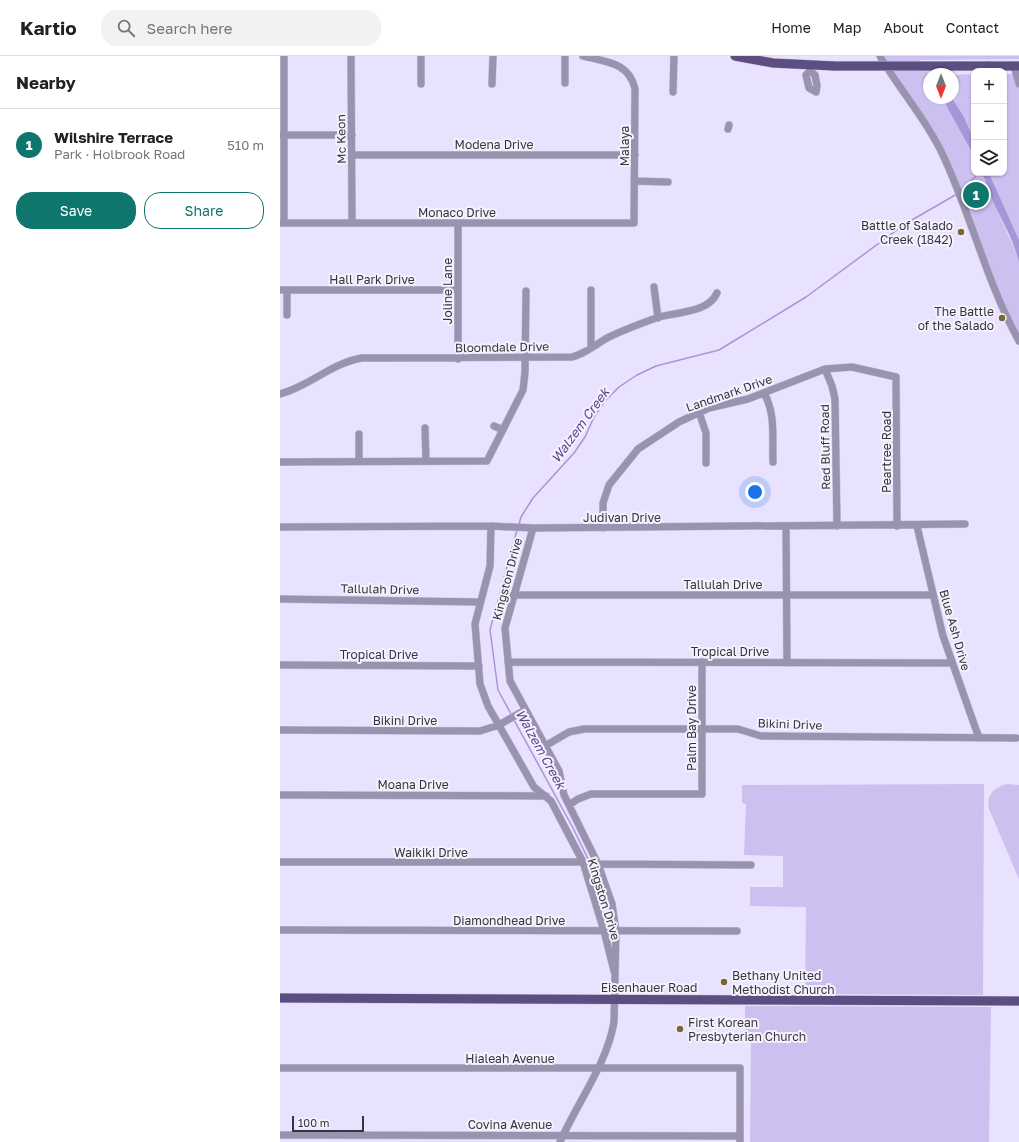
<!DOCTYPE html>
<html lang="en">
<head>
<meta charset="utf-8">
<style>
	body { margin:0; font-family:"Golos Text",sans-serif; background:#f2f2f2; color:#202124 }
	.controls { position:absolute; right:12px; top:12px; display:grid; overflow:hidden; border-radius:8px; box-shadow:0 1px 3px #0004 }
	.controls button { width:36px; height:36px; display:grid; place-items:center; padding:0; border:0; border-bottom:1px solid #e0e0e0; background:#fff; color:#202124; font:20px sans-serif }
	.compass { position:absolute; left:643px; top:12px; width:36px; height:36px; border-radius:50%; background:#fff; box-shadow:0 1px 3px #0004; rotate:180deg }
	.scale { position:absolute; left:12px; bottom:10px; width:72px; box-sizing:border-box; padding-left:4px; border:2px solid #36343f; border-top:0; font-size:11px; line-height:14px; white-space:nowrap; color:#36343f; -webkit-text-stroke:3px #f5f2fd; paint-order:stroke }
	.you { position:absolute; left:475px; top:436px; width:14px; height:14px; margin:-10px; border:3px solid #fff; border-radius:50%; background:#1a73e8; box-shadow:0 0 0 6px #1a73e833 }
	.badge { display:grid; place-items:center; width:26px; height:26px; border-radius:50%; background:#0f766e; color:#fff; font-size:13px; font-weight:700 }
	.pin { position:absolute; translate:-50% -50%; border:2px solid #fff; box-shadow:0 1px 4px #0006 }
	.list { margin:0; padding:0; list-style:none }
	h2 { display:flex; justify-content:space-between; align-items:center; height:52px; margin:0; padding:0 16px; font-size:17px }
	h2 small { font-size:13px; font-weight:400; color:#757577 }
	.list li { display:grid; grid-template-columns:26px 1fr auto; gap:12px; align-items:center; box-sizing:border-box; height:72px; padding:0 16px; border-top:1px solid #e0e0e0 }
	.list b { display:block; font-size:15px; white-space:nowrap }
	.list p { margin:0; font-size:13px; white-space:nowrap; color:#757577 }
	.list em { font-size:13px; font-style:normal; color:#757577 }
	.actions { display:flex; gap:8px; padding:12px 16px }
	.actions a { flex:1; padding:9px 0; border:1px solid #0f766e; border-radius:16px; text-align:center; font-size:14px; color:#0f766e }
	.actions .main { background:#0f766e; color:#fff }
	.icon { flex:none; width:22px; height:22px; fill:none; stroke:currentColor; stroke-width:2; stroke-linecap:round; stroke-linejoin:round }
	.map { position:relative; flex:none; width:739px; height:1086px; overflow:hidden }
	header { display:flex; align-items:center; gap:24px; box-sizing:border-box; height:56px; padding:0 20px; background:#fff; border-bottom:1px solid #e0e0e0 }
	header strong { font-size:19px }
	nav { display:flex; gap:22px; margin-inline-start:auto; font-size:14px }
	.search { width:280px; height:36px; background:#f2f2f2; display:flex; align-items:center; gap:10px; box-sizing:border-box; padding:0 14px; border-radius:16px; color:#757577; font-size:15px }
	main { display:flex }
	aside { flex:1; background:#fff }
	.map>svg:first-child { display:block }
</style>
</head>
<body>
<header>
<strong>Kartio</strong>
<div class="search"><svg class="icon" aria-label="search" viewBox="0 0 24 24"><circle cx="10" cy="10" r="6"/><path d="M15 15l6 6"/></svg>Search here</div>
<nav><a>Home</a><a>Map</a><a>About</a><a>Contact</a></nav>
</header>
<main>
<aside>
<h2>Nearby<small></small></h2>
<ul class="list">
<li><span class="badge">1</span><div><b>Wilshire Terrace</b><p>Park · Holbrook Road</p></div><em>510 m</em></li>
</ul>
<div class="actions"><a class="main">Save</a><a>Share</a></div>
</aside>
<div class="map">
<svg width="739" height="1086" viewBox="0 0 739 1086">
	<rect width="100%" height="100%" fill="#e8e2fe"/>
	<path fill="#ccc0f0" d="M 605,0 L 739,0 L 739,3 L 639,4 L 649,19 L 649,42 L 662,42 L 694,100 L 694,117 L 702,117 L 719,159 L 736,196 L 739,207 L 739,278 L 724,248 L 668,103 Z
		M 694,18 L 694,84 L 684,62 L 672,42 L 673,19 Z
		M 724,18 L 739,18 L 739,184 L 709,117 L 724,117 Z
		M 704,728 L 703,939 L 525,938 L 526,851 L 470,850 L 470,831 L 503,831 L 503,800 L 464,799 L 466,748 L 462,747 L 462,729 Z
		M 727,728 L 739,729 L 739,823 L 709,753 C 706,738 714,732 727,728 Z
		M 465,950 L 711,951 L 709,1086 L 470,1086 L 471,983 L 465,982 Z"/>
	<path fill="#a796d7" d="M 662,42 L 672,42 L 684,61 L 694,84 L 694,100 Z
		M 702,117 L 709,117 L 739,184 L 739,207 C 735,189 727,174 719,158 C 712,145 708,130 702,117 Z"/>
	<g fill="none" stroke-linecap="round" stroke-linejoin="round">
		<path stroke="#a796d7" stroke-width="1.5" d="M 680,136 L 699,117
			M 239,468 L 241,461 L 253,442 L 294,397 L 305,381 L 314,361 L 325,345 L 339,331 L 357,319 L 376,310 L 439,294 L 526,241 L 625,168 L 677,138
			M 231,658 L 218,634 L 210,574 L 237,474
			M 234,664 L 293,772 L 311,809 L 324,846"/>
		<defs>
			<path id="minor" d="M 71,0 L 72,166
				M 141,0 L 141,28
				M 600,0 C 619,33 646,63 662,97 C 691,158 706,225 739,285
				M 529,10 L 530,15 L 535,19 L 537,30 L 536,36 L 529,32 L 526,19 L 530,15
				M 734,10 L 739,28
				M 285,27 L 285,0
				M 212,28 L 213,0
				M 393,36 L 394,0
				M 448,73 L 449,69
				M 1,79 L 72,79
				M 72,99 L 355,99
				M 354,125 L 388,126
				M 0,167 L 354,167 L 355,33 C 349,6 326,6 303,0
				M 4,167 L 4,0
				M 374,231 L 378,262
				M 0,234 L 178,234
				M 311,234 L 311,292
				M 7,259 L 7,234
				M 178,303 L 178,167
				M 545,313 L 552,330 L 555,343 L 557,470
				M 484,337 C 496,358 492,382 493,406
				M 0,338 C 30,330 51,307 82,302 L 292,301 C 305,298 315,289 327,282 C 343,274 362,267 379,261 C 397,256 428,257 437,237
				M 419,356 L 426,377 L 426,407
				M 214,370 L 223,374
				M 145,372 L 146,405
				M 79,378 L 79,405
				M 0,406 L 207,405 L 243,334 L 245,316 L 246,235
				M 211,470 L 210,510 L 195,568 L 200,628 L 208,650 L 254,731 L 271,745 L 303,806 L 324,875 L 334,915
				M 506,470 L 507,607
				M 637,470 L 663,580 L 699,682
				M 0,471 L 211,470 L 253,472 L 685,468
				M 253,472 L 225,572 L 230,625 L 279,715 L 284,739 L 318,808 L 332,848 L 336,875 L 334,966 C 327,1008 297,1047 280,1086
				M 323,472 L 323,447 L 329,429 L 358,393 L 399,366 L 429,352 L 468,343 L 545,313 L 572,311 L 616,321 L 617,470
				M 233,539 L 653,539
				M 0,543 L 200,546
				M 228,606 L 672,607
				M 0,609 L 199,610
				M 0,674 L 200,675 L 219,669 L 245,654
				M 265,690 L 289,676 L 304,673 L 458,673 L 481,680 L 736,682
				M 0,739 L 266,740
				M 289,749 L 298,743 L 311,738 L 422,738 L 422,606
				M 0,806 L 303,806
				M 318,808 L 471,809
				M 0,874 L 457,875
				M 0,1012 L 460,1012 L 460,1086
				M 0,1079 L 460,1080"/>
			<path id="major" d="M 455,0 L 493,7 L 554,10
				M 707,10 L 739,10
				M 0,942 L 739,945"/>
		</defs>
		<use href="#minor" stroke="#c4bfd8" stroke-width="8"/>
		<use href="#major" stroke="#c4bfd8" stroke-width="10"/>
		<use href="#minor" stroke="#9a93b0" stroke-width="7"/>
		<use href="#major" stroke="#5c4e80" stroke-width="9"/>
		<defs>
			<path id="major-bridge" d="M 554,10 L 707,10"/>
		</defs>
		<use href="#major-bridge" stroke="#c4bfd8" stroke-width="10" stroke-linecap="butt"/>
		<use href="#major-bridge" stroke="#5c4e80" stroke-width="9"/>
	</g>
	<g fill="#7a6534" stroke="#f5f2fd" stroke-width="1.5">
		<circle cx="681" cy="176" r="4"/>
		<circle cx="722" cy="262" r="4"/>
		<circle cx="444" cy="926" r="4"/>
		<circle cx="400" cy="973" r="4"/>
	</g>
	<g text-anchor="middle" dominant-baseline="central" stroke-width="4" stroke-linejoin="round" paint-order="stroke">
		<g font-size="12" fill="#36343f" stroke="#f5f2fd">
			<text transform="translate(61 83) rotate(-91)">Mc Keon</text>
			<text x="214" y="88">Modena Drive</text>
			<text transform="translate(344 90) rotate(-90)">Malaya</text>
			<text x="177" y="156">Monaco Drive</text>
			<text x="92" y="223">Hall Park Drive</text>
			<text transform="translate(167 235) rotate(-90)">Joline Lane</text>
			<text transform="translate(222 291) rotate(-1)">Bloomdale Drive</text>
			<text transform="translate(449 337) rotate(-19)">Landmark Drive</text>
			<text transform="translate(545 391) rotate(-91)">Red Bluff Road</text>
			<text transform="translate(606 396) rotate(-90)">Peartree Road</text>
			<text x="342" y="461">Judivan Drive</text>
			<text transform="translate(227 523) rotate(-75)">Kingston Drive</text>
			<text x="443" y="528">Tallulah Drive</text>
			<text transform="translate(100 533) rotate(1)">Tallulah Drive</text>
			<text transform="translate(675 574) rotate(74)">Blue Ash Drive</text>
			<text x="450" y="595">Tropical Drive</text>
			<text x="99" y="598">Tropical Drive</text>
			<text x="125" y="664">Bikini Drive</text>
			<text transform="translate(510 668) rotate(2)">Bikini Drive</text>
			<text transform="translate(411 672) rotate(-90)">Palm Bay Drive</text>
			<text x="133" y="728">Moana Drive</text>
			<text x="151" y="796">Waikiki Drive</text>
			<text transform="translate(324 843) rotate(73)">Kingston Drive</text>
			<text x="229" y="864">Diamondhead Drive</text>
			<text x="369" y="931">Eisenhauer Road</text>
			<text x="230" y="1002">Hialeah Avenue</text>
			<text x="230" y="1068">Covina Avenue</text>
		</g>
		<g font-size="12" fill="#36343f" stroke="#f5f2fd" text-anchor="end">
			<text x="673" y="169">Battle of Salado<tspan x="673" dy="14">Creek (1842)</tspan></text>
			<text x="714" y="255">The Battle<tspan x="714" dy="14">of the Salado</tspan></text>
			<text x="452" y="919" text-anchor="start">Bethany United<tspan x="452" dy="14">Methodist Church</tspan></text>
			<text x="408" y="966" text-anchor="start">First Korean<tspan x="408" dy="14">Presbyterian Church</tspan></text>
		</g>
		<g font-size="13" font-style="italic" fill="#5d4392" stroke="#f5f2fd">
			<text transform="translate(300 369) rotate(-54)">Walzem Creek</text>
			<text transform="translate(261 693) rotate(61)">Walzem Creek</text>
		</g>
	</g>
</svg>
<div class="controls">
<button>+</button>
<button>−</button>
<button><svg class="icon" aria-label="layers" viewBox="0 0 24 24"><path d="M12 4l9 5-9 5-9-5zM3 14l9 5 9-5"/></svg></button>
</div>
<svg class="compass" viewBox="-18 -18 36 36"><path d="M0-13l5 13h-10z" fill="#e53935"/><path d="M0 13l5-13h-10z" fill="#757577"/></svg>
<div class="scale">100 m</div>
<div class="you"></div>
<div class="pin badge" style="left:696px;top:139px">1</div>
</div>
</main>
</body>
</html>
